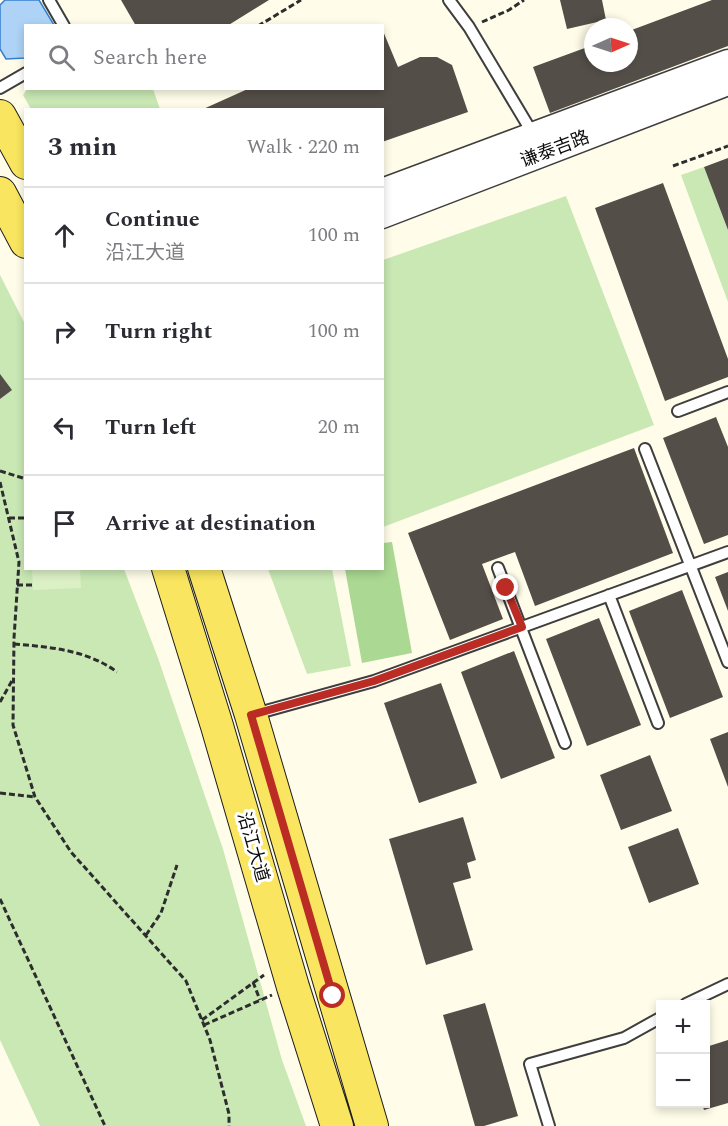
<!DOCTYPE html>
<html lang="en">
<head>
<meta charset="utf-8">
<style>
	body { margin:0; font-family:Spectral,"Noto Sans SC",serif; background:#f7f7f7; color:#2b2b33 }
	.controls { position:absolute; right:18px; bottom:18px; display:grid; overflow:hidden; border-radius:0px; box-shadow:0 3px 9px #0003 }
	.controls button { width:54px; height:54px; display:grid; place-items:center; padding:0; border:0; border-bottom:2px solid #e1e1e2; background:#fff; color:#2b2b33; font:30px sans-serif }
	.compass { position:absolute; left:584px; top:18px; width:54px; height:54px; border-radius:50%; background:#fff; box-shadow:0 3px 9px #0003; rotate:87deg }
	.stop { position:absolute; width:18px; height:18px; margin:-14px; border:4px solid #bb2d24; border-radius:50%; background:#fff }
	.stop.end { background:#bb2d24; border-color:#fff; box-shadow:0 2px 6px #0008 }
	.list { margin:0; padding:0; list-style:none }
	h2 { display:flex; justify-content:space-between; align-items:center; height:78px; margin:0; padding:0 24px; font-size:26px }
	h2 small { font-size:20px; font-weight:400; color:#7c7c81 }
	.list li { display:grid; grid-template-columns:39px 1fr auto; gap:18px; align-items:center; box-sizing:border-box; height:96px; padding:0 24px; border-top:2px solid #e1e1e2 }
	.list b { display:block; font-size:22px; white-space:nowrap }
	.list p { margin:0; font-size:20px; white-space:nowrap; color:#7c7c81 }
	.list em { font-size:20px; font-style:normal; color:#7c7c81 }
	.icon { flex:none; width:33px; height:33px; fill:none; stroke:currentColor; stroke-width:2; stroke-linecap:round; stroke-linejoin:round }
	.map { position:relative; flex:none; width:728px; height:1126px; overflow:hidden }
	.search { position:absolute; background:#fff; box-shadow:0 3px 9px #0003; left:24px; top:24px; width:360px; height:66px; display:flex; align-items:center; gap:15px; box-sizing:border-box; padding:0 21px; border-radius:0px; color:#7c7c81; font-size:22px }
	.panel { position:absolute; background:#fff; box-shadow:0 3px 9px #0003; left:24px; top:108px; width:360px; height:462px; border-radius:0px }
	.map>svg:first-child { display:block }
</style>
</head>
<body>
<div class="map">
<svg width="728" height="1126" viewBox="0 0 728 1126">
	<rect width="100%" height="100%" fill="#fffde9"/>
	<path fill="#c9e8b4" d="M 27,89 L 153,89 L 160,109 L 31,109 L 23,95 Z
		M 704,167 L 728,230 L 728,302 L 681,175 Z
		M 566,196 L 654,425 L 383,527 L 383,260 Z
		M 0,275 L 25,324 L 26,568 L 124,569 L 158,658 L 223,849 L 282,1060 L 306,1126 L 40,1126 L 0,1040 Z
		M 268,569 L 332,569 L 351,666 L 307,674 Z"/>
	<path fill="#abd993" d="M 392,542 L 412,653 L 362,663 L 345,569 L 382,568 L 383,543 Z"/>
	<path fill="#dcf0c6" d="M 32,569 L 80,569 L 81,588 L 33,590 Z"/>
	<path fill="#aed3f6" stroke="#3580cd" stroke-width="1.5" d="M 5,0 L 39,0 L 54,25 L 26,26 L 25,58 L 6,59 L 0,49 L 0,5 Z"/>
	<path fill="#544e48" d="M 121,0 L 269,0 L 227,26 L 136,26 Z
		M 560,0 L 602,0 L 606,20 L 567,29 Z
		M 712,0 L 728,0 L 728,46 L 550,113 L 533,67 L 593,45 L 593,63 L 629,63 L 629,31 Z
		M 383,31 L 398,67 L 420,57 L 437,57 L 452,65 L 468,112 L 382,142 L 382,110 L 201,110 L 250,88 L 382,88 Z
		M 728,158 L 728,230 L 704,167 Z
		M 663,183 L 728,359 L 728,377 L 665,401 L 595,208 Z
		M 0,374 L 12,390 L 0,399 Z
		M 716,417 L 728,447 L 728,535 L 704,544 L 663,438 Z
		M 634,448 L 673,553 L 535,606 L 515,552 L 482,564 L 503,619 L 450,640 L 408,533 Z
		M 728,572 L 728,611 L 715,577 Z
		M 682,590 L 723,697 L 670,718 L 629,611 Z
		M 599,618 L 641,725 L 587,746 L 546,639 Z
		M 514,651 L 555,758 L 501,779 L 461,672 Z
		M 441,683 L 477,783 L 419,803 L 384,703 Z
		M 728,732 L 728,787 L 710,739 Z
		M 650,755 L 672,811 L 621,830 L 600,775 Z
		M 463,817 L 476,860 L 467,863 L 471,878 L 453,883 L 473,950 L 426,965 L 389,839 Z
		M 678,828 L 699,884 L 649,903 L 628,847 Z
		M 485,1003 L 518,1116 L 484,1126 L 475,1126 L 443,1015 Z
		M 728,1040 L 728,1103 L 704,1110 L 702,1104 L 706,1104 L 706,1047 Z"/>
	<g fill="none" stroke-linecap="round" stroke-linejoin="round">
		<defs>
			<path id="service" d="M 49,0 L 64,26
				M 449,0 L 469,27 L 533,134
				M 0,88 L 26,73
				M 678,411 L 728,392
				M 645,449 L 728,662
				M 498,568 L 565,743
				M 609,595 L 658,723
				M 255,714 L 374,681 L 728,552
				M 686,1004 L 728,984
				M 549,1126 L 530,1064 L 624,1038 L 660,1018"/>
			<path id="tertiary" d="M 382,191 L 728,62
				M 382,216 L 728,83"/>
			<path id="primary" d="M 0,116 L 26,163
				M 0,193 L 26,242
				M 168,568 L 217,726 L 293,987 L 337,1126
				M 204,568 L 251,715 L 372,1126"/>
		</defs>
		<use href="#service" stroke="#3e3e3e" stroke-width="14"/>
		<use href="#tertiary" stroke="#3e3e3e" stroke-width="27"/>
		<use href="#primary" stroke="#1c1c1c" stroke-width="34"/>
		<path stroke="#2d2d2d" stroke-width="3" stroke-dasharray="6 3" stroke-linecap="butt" d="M 482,22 L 509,10 L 524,0
			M 258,26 L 301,0
			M 673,166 L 728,146
			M 0,471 L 26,479
			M 0,482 L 19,562 L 14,638 L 13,725 L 35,797 L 71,852 L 186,981 L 210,1040 L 229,1114 L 229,1126
			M 9,518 L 26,518
			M 17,585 L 33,585
			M 14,644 C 50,647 87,650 117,672
			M 0,702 L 13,679
			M 0,793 L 35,797
			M 0,899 L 105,1126
			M 146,935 L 161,913 L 177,865
			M 253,982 L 260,1000
			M 202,1020 L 264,975
			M 204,1025 L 272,995"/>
		<use href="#service" stroke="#fff" stroke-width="10"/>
		<use href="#tertiary" stroke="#fff" stroke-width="24"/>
		<use href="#primary" stroke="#f9e55f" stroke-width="32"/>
	</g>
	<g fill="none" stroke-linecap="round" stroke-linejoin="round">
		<path stroke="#bb2d24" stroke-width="8" d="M 333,996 L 251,715 L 374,681 L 522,627 L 506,588"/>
	</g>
	<g text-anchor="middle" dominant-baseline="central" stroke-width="6" stroke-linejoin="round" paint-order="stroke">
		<g font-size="18" fill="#0b0b0b" stroke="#fff">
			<text transform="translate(555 149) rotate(-21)">谦泰吉路</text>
			<text transform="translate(253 847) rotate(74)">沿江大道</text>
		</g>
	</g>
</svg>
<div class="controls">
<button>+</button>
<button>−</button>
</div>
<svg class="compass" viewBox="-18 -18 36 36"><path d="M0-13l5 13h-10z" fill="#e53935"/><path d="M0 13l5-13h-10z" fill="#7c7c81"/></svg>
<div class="stop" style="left:333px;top:996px"></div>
<div class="stop end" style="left:506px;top:588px"></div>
<div class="search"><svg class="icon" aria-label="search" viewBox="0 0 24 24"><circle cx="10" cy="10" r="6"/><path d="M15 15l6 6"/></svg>Search here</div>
<section class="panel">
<h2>3 min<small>Walk · 220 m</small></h2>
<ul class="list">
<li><svg class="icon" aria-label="ahead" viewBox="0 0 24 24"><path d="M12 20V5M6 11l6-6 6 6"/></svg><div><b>Continue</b><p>沿江大道</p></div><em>100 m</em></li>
<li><svg class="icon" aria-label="right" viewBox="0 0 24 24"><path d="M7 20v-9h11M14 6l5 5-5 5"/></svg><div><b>Turn right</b></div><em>100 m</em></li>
<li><svg class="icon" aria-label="left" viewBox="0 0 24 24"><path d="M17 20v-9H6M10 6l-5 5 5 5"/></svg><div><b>Turn left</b></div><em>20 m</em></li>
<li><svg class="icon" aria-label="arrive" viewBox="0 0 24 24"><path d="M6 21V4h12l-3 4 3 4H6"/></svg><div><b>Arrive at destination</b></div></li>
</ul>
</section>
</div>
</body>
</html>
